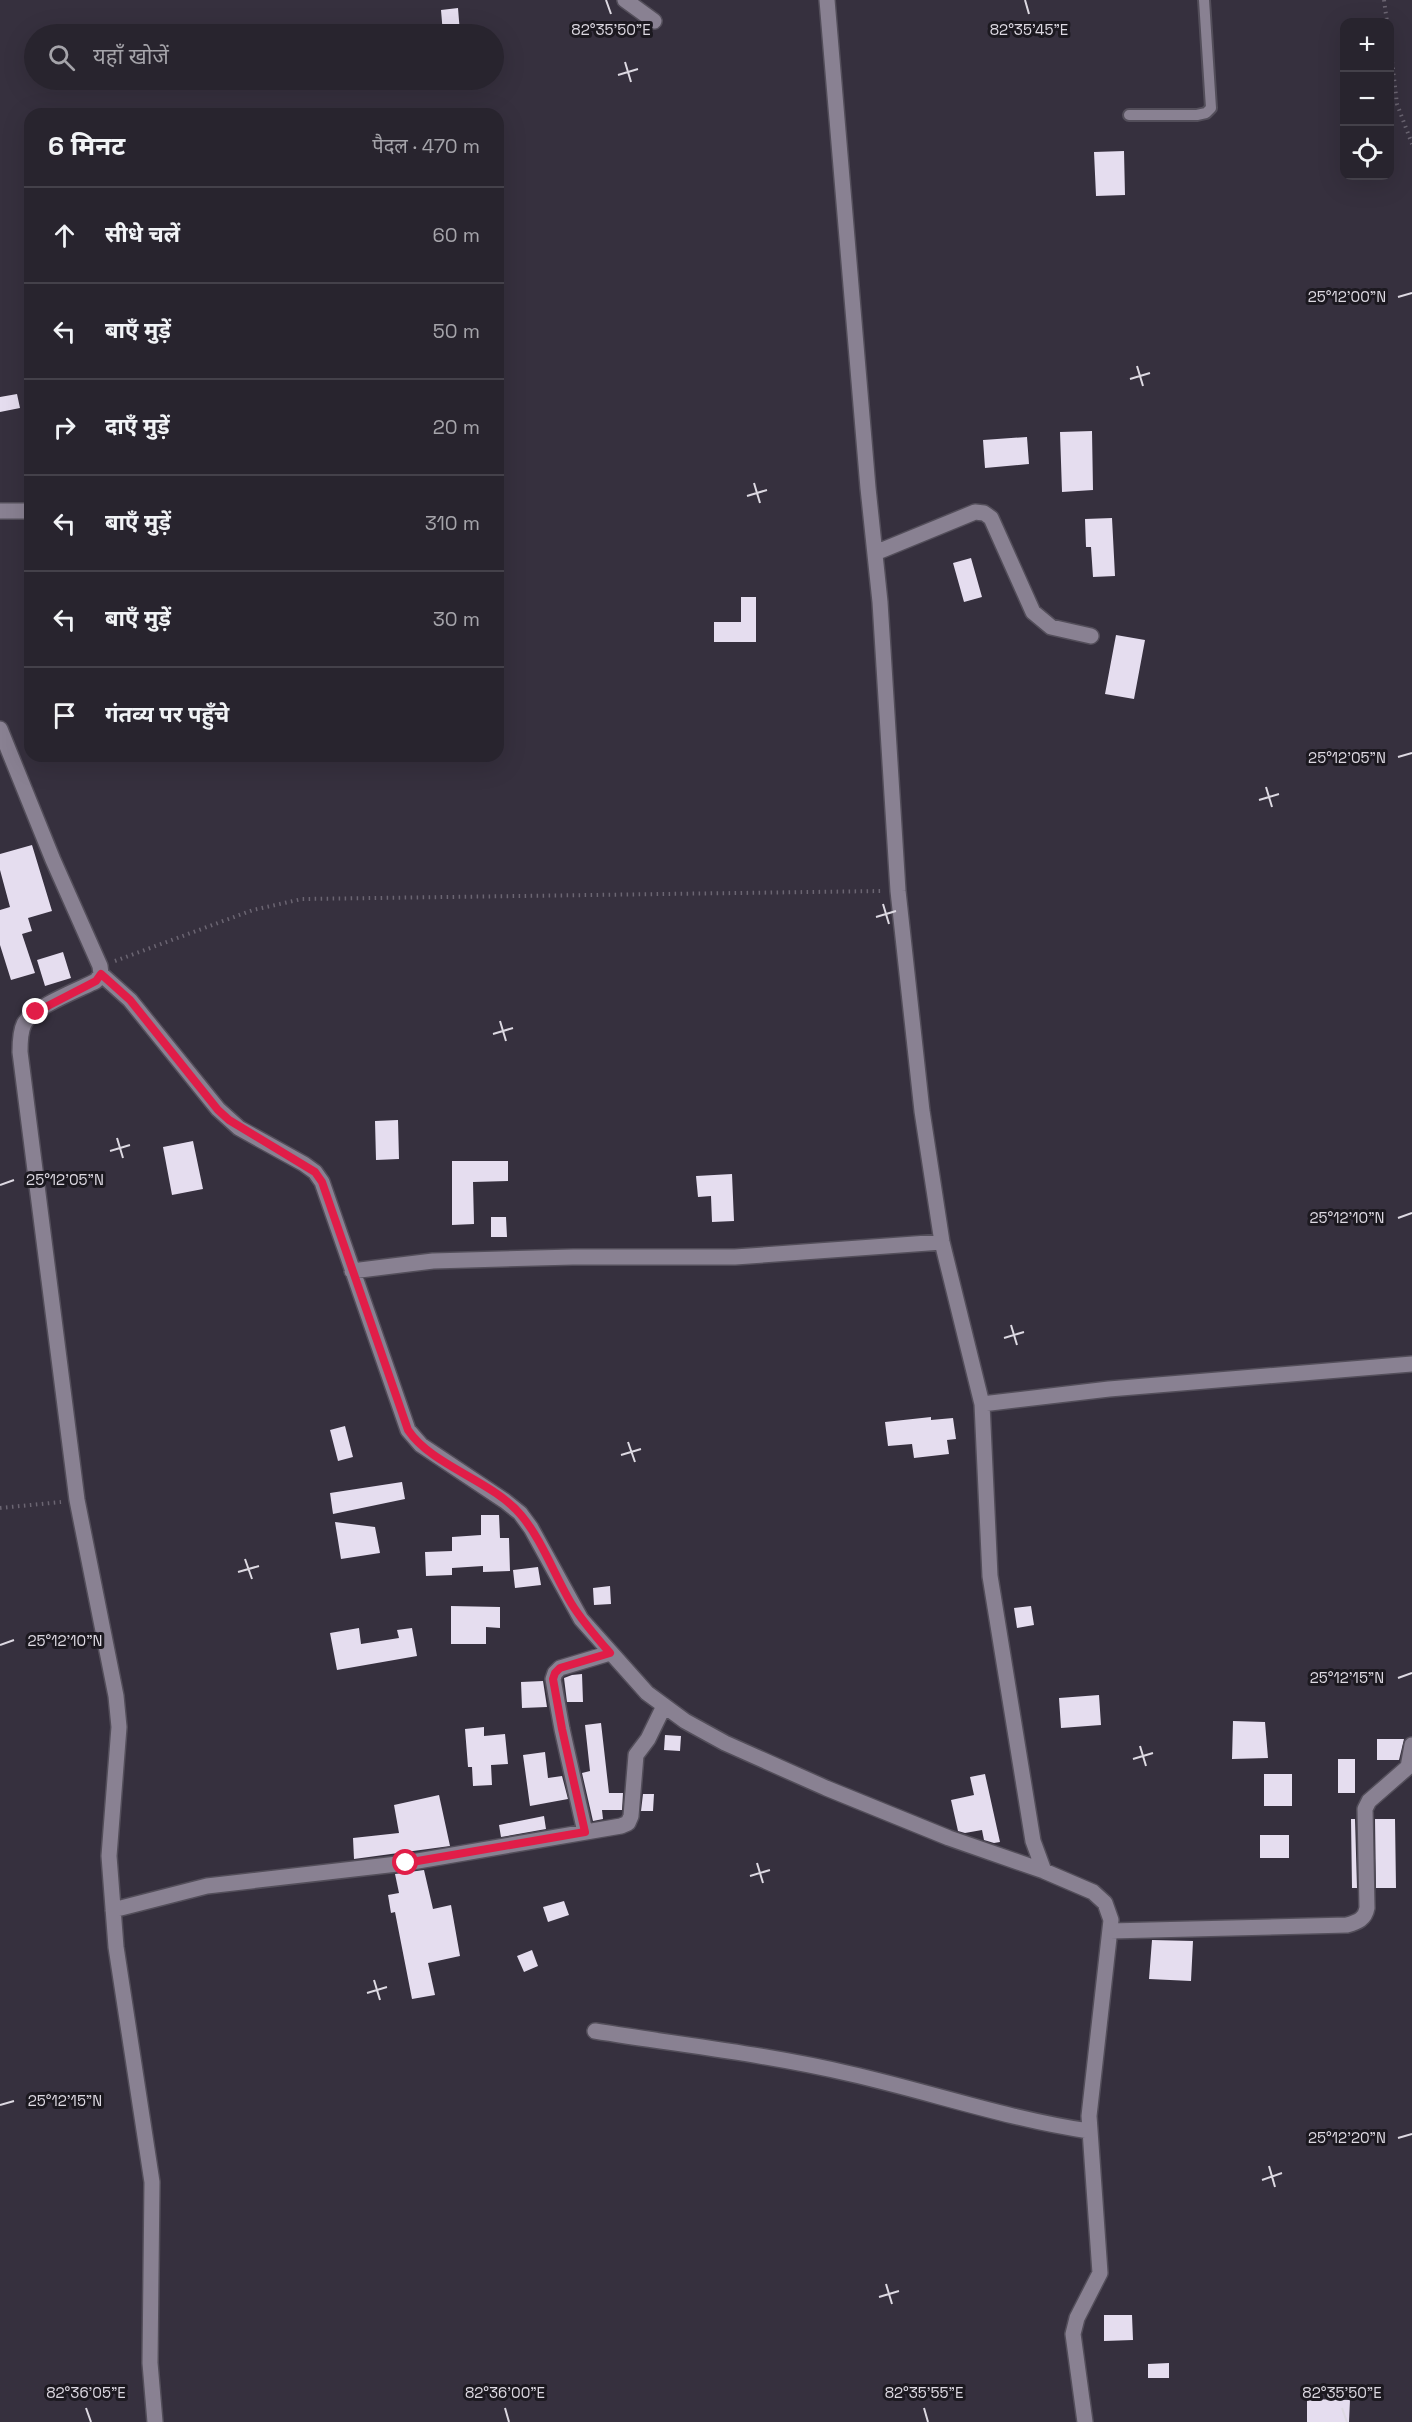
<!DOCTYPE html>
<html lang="hi">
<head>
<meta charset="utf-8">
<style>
	body { margin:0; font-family:"Space Grotesk","Noto Sans Devanagari",sans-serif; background:#302c36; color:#f1f3f6 }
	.controls { position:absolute; right:18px; top:18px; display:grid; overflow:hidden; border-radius:12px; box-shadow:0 6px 24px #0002 }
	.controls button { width:54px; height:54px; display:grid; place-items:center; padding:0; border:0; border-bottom:2px solid #44414a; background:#28242e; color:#f1f3f6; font:30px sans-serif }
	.stop { position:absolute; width:18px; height:18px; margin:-14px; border:4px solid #e11d48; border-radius:50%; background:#fff }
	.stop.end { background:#e11d48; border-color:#fff; box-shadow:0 2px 6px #0008 }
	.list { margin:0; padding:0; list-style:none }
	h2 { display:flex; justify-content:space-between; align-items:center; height:78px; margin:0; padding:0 24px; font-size:26px }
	h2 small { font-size:20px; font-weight:400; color:#a5a4aa }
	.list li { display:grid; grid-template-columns:39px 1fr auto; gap:18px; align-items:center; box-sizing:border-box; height:96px; padding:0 24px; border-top:2px solid #44414a }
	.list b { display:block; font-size:22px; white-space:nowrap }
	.list em { font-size:20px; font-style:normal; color:#a5a4aa }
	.icon { flex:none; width:33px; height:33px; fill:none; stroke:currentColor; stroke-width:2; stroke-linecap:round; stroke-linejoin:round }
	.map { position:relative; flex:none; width:1412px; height:2422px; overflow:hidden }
	.search { position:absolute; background:#28242e; box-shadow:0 6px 24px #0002; left:24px; top:24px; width:480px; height:66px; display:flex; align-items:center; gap:15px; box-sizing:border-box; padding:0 21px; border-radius:33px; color:#a5a4aa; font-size:22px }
	.panel { position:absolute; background:#28242e; box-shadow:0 6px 24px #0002; left:24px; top:108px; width:480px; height:654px; border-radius:18px }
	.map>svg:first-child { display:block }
</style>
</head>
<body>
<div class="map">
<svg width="1412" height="2422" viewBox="0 0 1412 2422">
	<rect width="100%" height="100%" fill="#36303e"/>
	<path fill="#e5ddef" d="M 458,8 L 460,33 L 443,34 L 441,10 Z
		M 1124,151 L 1125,195 L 1096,196 L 1094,152 Z
		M 17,394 L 20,408 L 0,412 L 0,397 Z
		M 1092,431 L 1093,490 L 1062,492 L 1060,432 Z
		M 1027,437 L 1029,464 L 985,468 L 983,440 Z
		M 1112,518 L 1115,576 L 1093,577 L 1091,547 L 1086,547 L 1085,519 Z
		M 971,558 L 982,597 L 964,602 L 953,563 Z
		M 741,597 L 756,597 L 756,642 L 714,642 L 714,622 L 741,622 Z
		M 1116,635 L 1145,640 L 1134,699 L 1105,694 Z
		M 32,845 L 52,911 L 28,918 L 32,931 L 22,934 L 35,973 L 11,980 L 0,945 L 0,910 L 10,907 L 0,870 L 0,854 Z
		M 63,952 L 71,978 L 45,986 L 37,960 Z
		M 398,1120 L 399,1159 L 376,1160 L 375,1121 Z
		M 193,1141 L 203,1189 L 172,1195 L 163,1147 Z
		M 452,1161 L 508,1161 L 508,1181 L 473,1182 L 474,1224 L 452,1225 Z
		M 732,1174 L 734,1221 L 712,1222 L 711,1196 L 698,1197 L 696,1176 Z
		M 491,1217 L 506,1217 L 507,1237 L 491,1237 Z
		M 931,1417 L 931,1420 L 953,1418 L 956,1439 L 947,1440 L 949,1454 L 914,1458 L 912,1444 L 888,1446 L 885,1422 Z
		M 345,1426 L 353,1457 L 338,1461 L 330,1430 Z
		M 402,1482 L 405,1499 L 333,1514 L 330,1493 Z
		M 481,1515 L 499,1515 L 500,1538 L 509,1538 L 510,1571 L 483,1572 L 483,1566 L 452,1568 L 452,1575 L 426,1576 L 425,1552 L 452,1551 L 452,1537 L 481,1535 Z
		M 335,1522 L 375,1527 L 380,1553 L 341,1559 Z
		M 538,1567 L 541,1585 L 515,1588 L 513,1570 Z
		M 610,1586 L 611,1604 L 594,1605 L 593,1588 Z
		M 451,1606 L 500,1607 L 500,1628 L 486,1627 L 486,1644 L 451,1644 Z
		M 1031,1606 L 1034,1625 L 1017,1628 L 1014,1608 Z
		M 359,1628 L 361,1644 L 399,1638 L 397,1630 L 412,1628 L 417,1656 L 337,1670 L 330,1633 Z
		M 582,1674 L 583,1702 L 567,1702 L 564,1678 L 572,1675 Z
		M 543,1681 L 547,1707 L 522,1708 L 521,1682 Z
		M 1099,1695 L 1101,1725 L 1061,1728 L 1059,1698 Z
		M 1233,1721 L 1265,1722 L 1268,1758 L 1232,1759 Z
		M 601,1723 L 609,1793 L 623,1793 L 622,1810 L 602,1810 L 603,1819 L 593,1821 L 582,1773 L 590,1771 L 585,1725 Z
		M 484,1727 L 484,1736 L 505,1734 L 508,1764 L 491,1765 L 492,1785 L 473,1786 L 472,1767 L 468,1767 L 465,1729 Z
		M 665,1735 L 681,1736 L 680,1751 L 664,1750 Z
		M 1377,1739 L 1404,1739 L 1399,1760 L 1377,1760 Z
		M 545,1752 L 548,1778 L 562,1776 L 568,1799 L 530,1806 L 523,1755 Z
		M 1338,1759 L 1355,1759 L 1355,1793 L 1338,1793 Z
		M 985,1774 L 1000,1842 L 994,1843 L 984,1840 L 982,1830 L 965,1833 L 958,1831 L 951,1800 L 974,1795 L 970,1777 Z
		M 1264,1774 L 1292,1774 L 1292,1806 L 1264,1806 Z
		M 643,1794 L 654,1794 L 653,1811 L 641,1811 Z
		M 439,1795 L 450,1846 L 354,1859 L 353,1838 L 399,1833 L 394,1805 Z
		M 544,1816 L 546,1829 L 501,1837 L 499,1825 Z
		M 1351,1819 L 1355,1819 L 1357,1888 L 1352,1888 Z
		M 1375,1819 L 1395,1819 L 1396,1888 L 1376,1888 Z
		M 1260,1835 L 1289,1835 L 1289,1858 L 1260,1858 Z
		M 424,1870 L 433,1909 L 451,1905 L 460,1956 L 428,1963 L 435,1995 L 412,1999 L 395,1912 L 391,1913 L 388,1895 L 399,1893 L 395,1874 Z
		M 564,1901 L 569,1915 L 548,1922 L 543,1907 Z
		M 1152,1940 L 1193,1941 L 1191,1981 L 1149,1979 Z
		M 532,1950 L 538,1966 L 524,1972 L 517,1956 Z
		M 1104,2315 L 1132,2315 L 1133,2340 L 1104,2341 Z
		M 1169,2363 L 1169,2378 L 1148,2378 L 1148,2364 Z
		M 1307,2399 L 1350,2400 L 1349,2422 L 1307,2422 Z"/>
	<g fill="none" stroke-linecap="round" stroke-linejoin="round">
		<defs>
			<path id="service" d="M 1129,115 L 1197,115 L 1206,113 L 1211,108 L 1204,0"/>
			<path id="minor" d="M 625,0 L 654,21
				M 827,0 L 868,488 L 880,602 L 898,891 L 922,1111 L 942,1242 L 982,1404 L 990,1576 L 1033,1841 L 1044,1871
				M 0,511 L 30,511
				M 875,553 L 975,512 L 984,513 L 991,518 L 1033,612 L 1051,627 L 1091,636
				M 0,729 L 53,860 L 100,966 L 101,974 L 96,981 C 78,990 33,1007 24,1024 C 20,1032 20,1043 20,1052 L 77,1500 L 116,1696 L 119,1727 L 109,1856 L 116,1947 L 152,2182 L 150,2363 L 155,2422
				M 101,974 L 130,1000 L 218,1109 L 239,1128 L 304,1164 L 315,1172 L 322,1182 L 408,1430 L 421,1445 L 505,1501 L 520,1513 L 531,1528 L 581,1619 L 647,1693 L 685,1721 L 725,1743 L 826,1788 L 949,1838 L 1044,1871 L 1093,1892 L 1105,1903 L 1111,1920 L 1089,2116 L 1100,2273 L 1077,2318 L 1073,2334 L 1085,2422
				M 352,1271 L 433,1261 L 573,1257 L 735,1257 L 942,1242
				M 982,1404 L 1109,1389 L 1412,1364
				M 585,1832 L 562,1729 L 553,1679 L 555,1673 L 560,1668 L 610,1653
				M 113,1910 L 207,1886 L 406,1863 L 621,1826 L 628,1823 L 631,1816 L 636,1755 L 648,1739 L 664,1706
				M 1110,1931 L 1347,1925 C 1358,1922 1365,1919 1367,1908 L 1365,1809 L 1369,1801 L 1408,1767 L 1412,1745
				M 595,2031 C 681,2045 766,2054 851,2074 C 930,2092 1008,2119 1089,2131"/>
		</defs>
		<use href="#service" stroke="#534e5a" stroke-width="14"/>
		<use href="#minor" stroke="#534e5a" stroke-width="18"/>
		<path stroke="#6b6572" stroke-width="4" stroke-dasharray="1.5 4.5" stroke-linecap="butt" d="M 1384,0 L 1387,22
			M 1390,44 L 1397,104 L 1412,144
			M 115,961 L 253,910 L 302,899 L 883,891
			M 0,1508 L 61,1502"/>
		<use href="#service" stroke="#898192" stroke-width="10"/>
		<use href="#minor" stroke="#898192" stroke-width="15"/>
	</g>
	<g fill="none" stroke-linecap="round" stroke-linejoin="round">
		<path stroke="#e11d48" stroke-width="8" d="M 36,1012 L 96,981 L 101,974 L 130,1000 L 218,1110 L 229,1120 L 315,1172 L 322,1182 L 408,1430 C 432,1466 493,1481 521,1515 C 542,1540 554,1574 571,1603 C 582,1621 596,1637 610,1653 L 560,1668 L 555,1673 L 553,1679 L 562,1729 L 585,1832 L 406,1863"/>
	</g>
	<path fill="none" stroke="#ddd9e2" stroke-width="2" d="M 606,0 L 611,14M 1025,0 L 1029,14M 625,62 L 631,82M 618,75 L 638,69M 1398,297 L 1412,293M 1137,366 L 1143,386M 1130,379 L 1150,373M 754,483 L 760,503M 747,496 L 767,490M 1398,757 L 1412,753M 1266,787 L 1272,807M 1259,800 L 1279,794M 883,904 L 889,924M 876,917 L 896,911M 500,1021 L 506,1041M 493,1034 L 513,1028M 117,1138 L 123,1158M 110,1151 L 130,1145M 0,1185 L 14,1180M 1398,1218 L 1412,1213M 1011,1325 L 1017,1345M 1004,1338 L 1024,1332M 628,1442 L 635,1462M 621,1455 L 641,1449M 245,1559 L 252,1579M 238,1572 L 259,1566M 0,1645 L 14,1640M 1398,1678 L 1412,1673M 1140,1746 L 1146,1766M 1133,1759 L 1153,1753M 757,1863 L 763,1883M 750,1876 L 770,1870M 374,1980 L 380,2000M 367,1993 L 387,1987M 0,2105 L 14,2101M 1398,2138 L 1412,2134M 1269,2166 L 1275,2187M 1262,2180 L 1282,2173M 886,2284 L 892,2304M 879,2297 L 899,2291M 86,2408 L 91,2422M 505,2408 L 509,2422M 924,2408 L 928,2422M 1342,2408 L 1347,2422"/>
	<g font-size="15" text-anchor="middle" fill="#ddd9e2" stroke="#1c1920" stroke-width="6" stroke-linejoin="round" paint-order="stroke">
		<text x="611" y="35">82°35'50"E</text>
		<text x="1029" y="35">82°35'45"E</text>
		<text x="1347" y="302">25°12'00"N</text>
		<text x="1347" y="763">25°12'05"N</text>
		<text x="65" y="1185">25°12'05"N</text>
		<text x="1347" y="1223">25°12'10"N</text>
		<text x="65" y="1646">25°12'10"N</text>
		<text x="1347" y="1683">25°12'15"N</text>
		<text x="65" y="2106">25°12'15"N</text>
		<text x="1347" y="2143">25°12'20"N</text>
		<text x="86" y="2398">82°36'05"E</text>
		<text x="505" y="2398">82°36'00"E</text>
		<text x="924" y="2398">82°35'55"E</text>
		<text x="1342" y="2398">82°35'50"E</text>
	</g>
</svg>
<div class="controls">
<button>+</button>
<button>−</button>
<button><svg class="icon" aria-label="locate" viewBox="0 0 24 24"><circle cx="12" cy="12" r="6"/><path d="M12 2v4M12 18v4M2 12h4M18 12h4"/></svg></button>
</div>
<div class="stop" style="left:406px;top:1863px"></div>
<div class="stop end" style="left:36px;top:1012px"></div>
<div class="search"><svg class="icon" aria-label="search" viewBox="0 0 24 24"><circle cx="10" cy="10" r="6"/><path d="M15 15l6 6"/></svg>यहाँ खोजें</div>
<section class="panel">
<h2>6 मिनट<small>पैदल · 470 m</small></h2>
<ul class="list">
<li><svg class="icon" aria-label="ahead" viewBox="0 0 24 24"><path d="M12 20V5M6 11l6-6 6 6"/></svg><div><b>सीधे चलें</b></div><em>60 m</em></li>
<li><svg class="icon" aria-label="left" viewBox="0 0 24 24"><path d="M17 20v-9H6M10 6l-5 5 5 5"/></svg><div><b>बाएँ मुड़ें</b></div><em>50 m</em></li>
<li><svg class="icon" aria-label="right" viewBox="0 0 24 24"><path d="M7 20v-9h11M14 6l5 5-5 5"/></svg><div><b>दाएँ मुड़ें</b></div><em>20 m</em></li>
<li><svg class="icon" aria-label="left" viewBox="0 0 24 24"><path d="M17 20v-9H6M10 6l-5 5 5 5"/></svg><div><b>बाएँ मुड़ें</b></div><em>310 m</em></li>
<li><svg class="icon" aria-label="left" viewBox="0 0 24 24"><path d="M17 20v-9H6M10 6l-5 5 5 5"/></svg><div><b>बाएँ मुड़ें</b></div><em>30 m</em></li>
<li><svg class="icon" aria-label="arrive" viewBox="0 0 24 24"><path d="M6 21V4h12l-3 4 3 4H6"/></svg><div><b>गंतव्य पर पहुँचे</b></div></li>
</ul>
</section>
</div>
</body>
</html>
